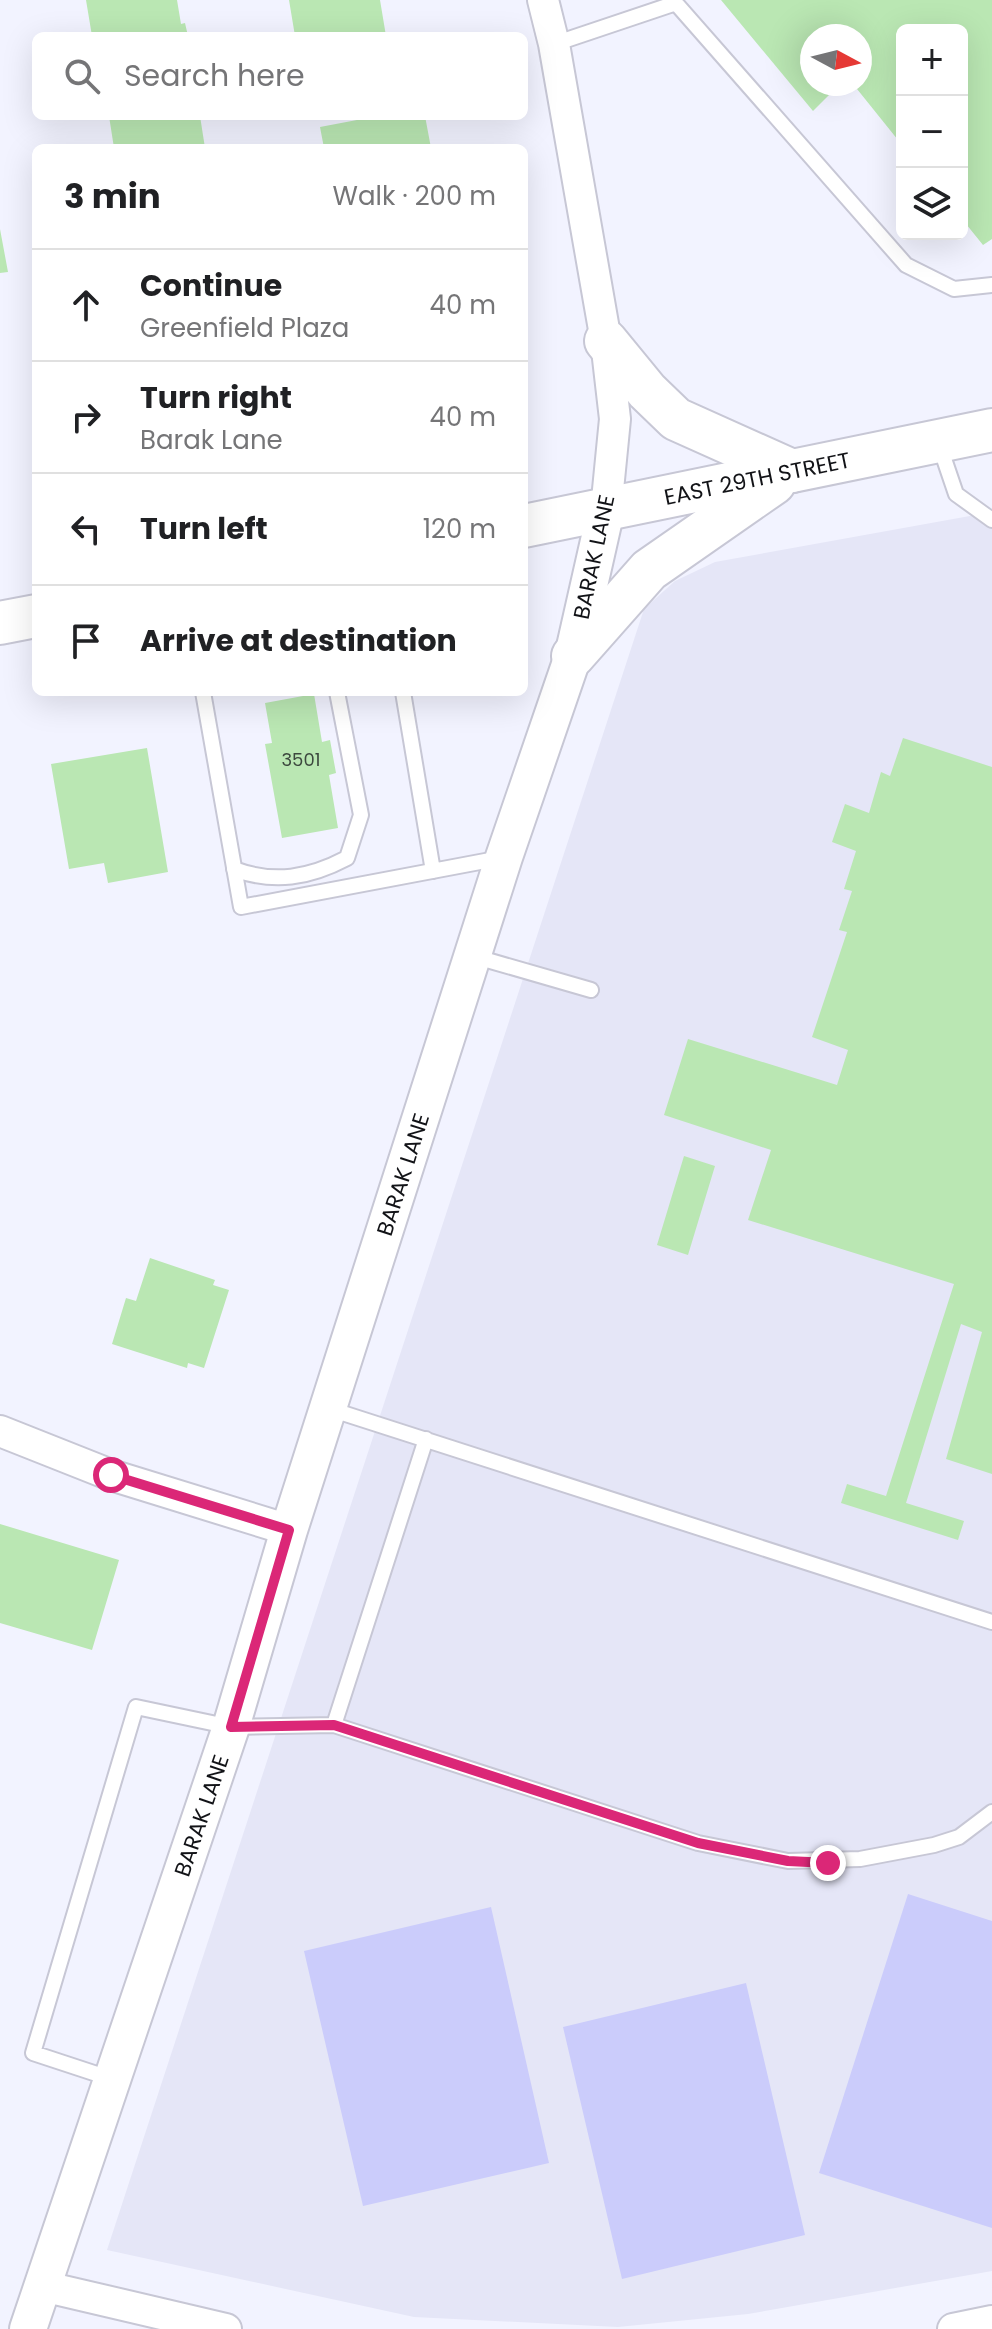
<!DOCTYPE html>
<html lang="en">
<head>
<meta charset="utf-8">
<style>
	body { margin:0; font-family:Poppins,sans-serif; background:#f2f2f2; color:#202124 }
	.controls { position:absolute; right:24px; top:24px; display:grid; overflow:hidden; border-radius:12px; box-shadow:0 8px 32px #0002 }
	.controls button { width:72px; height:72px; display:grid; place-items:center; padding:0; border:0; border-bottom:2px solid #e0e0e0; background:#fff; color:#202124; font:40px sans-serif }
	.compass { position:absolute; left:800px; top:24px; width:72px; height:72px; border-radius:50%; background:#fff; box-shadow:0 8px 32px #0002; rotate:97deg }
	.stop { position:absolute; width:24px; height:24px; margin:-18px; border:6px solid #db2777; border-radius:50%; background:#fff }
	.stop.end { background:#db2777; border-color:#fff; box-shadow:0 2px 8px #0008 }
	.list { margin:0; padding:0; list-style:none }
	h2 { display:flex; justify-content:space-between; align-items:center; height:104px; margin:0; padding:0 32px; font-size:34px }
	h2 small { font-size:26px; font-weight:400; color:#757577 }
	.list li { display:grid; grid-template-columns:52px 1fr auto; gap:24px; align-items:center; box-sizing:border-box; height:112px; padding:0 32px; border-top:2px solid #e0e0e0 }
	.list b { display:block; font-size:30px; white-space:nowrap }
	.list p { margin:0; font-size:26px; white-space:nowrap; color:#757577 }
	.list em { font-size:26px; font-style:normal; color:#757577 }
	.icon { flex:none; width:44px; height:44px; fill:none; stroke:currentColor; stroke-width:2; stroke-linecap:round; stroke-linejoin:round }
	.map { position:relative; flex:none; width:992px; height:2329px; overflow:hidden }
	.search { position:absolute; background:#fff; box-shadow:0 8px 32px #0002; left:32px; top:32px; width:496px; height:88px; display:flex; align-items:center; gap:20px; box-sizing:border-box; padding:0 28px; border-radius:12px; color:#757577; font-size:30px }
	.panel { position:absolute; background:#fff; box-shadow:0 8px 32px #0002; left:32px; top:144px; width:496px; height:552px; border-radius:12px }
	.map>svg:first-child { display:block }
</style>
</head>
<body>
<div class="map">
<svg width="992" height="2329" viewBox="0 0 992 2329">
	<rect width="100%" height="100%" fill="#f2f3ff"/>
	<path fill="#e5e6f7" d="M 992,512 L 992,2271 L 748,2314 L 618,2327 L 414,2317 L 107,2250 L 644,609 L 675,581 L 715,562 Z"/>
	<path fill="#cbccfb" d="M 908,1894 L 992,1921 L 992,2228 L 819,2173 Z
		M 491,1907 L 549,2163 L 363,2206 L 304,1951 Z
		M 746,1983 L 805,2235 L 622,2279 L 563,2027 Z"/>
	<path fill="#bae7b3" d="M 86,0 L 177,0 L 181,24 L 185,23 L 188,36 L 92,36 Z
		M 289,0 L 380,0 L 386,36 L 295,36 Z
		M 721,0 L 992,0 L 992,239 L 983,245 L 962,219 L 962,30 L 902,30 L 902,145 L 853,84 L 860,84 L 860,36 L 812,36 L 812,84 L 840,84 L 813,111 Z
		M 109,116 L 200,116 L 205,148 L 114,148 Z
		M 378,116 L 425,116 L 431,148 L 324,148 L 320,127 Z
		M 0,229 L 8,272 L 0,273 Z
		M 314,694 L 322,742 L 330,740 L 336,773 L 329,775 L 338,828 L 282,838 L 265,744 L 272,743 L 265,703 Z
		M 903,738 L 992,767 L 992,1474 L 946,1459 L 982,1332 L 961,1324 L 906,1503 L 964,1521 L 958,1540 L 841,1503 L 847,1484 L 886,1496 L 954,1284 L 748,1220 L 771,1150 L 664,1115 L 688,1039 L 837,1085 L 848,1050 L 812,1037 L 847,932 L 839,930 L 852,891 L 844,889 L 856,851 L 832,842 L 845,804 L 869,813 L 881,772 L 890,776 Z
		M 147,748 L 168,872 L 108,883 L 104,863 L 69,869 L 51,764 Z
		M 684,1156 L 715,1166 L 688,1255 L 657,1245 Z
		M 150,1258 L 215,1280 L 213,1285 L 229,1290 L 204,1368 L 188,1363 L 187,1368 L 112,1344 L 126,1298 L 136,1301 Z
		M 0,1524 L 119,1560 L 92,1650 L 0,1623 Z"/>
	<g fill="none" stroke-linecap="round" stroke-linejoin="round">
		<defs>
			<path id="service" d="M 673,0 L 906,265 L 954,289 L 992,285
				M 554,44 L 676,3
				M 939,444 L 956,494 L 992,520
				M 203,692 L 241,907 L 501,858
				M 403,692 L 433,871
				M 234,869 C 274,884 309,878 347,858 L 361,815 L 337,692
				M 473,956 L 591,990
				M 330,1409 L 992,1622
				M 334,1725 L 426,1439
				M 112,2079 L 33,2053 L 136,1707 L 231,1727 L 334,1725 L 698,1843 L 788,1861 L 860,1859 L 934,1845 L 959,1837 L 992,1812"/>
			<path id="minor" d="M 543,0 L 554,44 L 606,341 L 615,419 L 606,510
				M 0,1431 L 111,1475 L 289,1530
				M 42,2286 L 226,2329
				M 953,2329 L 992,2321"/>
			<g id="tertiary">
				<path id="s1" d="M 28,2329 L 231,1727 L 289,1530 L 504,857 L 573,656 L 606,510"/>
			</g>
			<g id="secondary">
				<path d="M 606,341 L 647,391 L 676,419 L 792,471"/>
				<path id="s2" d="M 524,526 L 992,430"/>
				<path d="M 0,623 L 36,616"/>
				<path d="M 573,656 L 649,570 L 774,483"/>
			</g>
		</defs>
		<use href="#service" stroke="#c7c7d5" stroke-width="18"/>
		<use href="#minor" stroke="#c7c7d5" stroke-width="34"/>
		<use href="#tertiary" stroke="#c7c7d5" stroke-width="40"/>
		<use href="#secondary" stroke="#c7c7d5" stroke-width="46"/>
		<use href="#service" stroke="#fff" stroke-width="14"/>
		<use href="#minor" stroke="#fff" stroke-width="30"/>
		<use href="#tertiary" stroke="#fff" stroke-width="36"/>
		<use href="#secondary" stroke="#fff" stroke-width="42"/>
	</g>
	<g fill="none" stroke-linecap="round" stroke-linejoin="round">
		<path stroke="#db2777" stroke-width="10" d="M 111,1475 L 289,1530 L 231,1727 L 334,1725 L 698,1843 L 788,1861 L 828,1863"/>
	</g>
	<g text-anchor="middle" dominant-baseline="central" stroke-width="8" stroke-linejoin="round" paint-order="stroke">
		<g font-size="18" fill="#3c483e">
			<text x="301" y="759">3501</text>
		</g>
		<g font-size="22" fill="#121317" stroke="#fff">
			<text stroke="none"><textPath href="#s2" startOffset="238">EAST 29TH STREET</textPath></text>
			<text transform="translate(594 557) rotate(-78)">BARAK LANE</text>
			<text stroke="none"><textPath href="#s1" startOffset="1214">BARAK LANE</textPath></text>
			<text stroke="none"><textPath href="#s1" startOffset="542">BARAK LANE</textPath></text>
		</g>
	</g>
</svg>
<div class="controls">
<button>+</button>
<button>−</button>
<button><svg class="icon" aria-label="layers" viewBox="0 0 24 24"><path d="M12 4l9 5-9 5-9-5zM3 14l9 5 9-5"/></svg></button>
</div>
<svg class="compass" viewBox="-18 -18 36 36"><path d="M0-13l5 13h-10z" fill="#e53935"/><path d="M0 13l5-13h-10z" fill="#757577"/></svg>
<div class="stop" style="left:111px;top:1475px"></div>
<div class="stop end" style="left:828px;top:1863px"></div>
<div class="search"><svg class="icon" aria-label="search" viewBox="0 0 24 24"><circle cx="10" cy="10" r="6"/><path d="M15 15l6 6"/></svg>Search here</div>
<section class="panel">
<h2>3 min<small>Walk · 200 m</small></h2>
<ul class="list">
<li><svg class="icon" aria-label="ahead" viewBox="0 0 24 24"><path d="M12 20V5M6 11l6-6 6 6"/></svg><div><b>Continue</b><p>Greenfield Plaza</p></div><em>40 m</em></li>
<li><svg class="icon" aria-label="right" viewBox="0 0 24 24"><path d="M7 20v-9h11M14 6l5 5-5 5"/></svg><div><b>Turn right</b><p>Barak Lane</p></div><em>40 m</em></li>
<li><svg class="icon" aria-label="left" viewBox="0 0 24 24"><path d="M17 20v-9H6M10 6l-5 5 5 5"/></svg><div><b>Turn left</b></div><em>120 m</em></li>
<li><svg class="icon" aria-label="arrive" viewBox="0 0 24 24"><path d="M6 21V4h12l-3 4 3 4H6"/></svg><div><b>Arrive at destination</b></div></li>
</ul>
</section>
</div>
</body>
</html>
